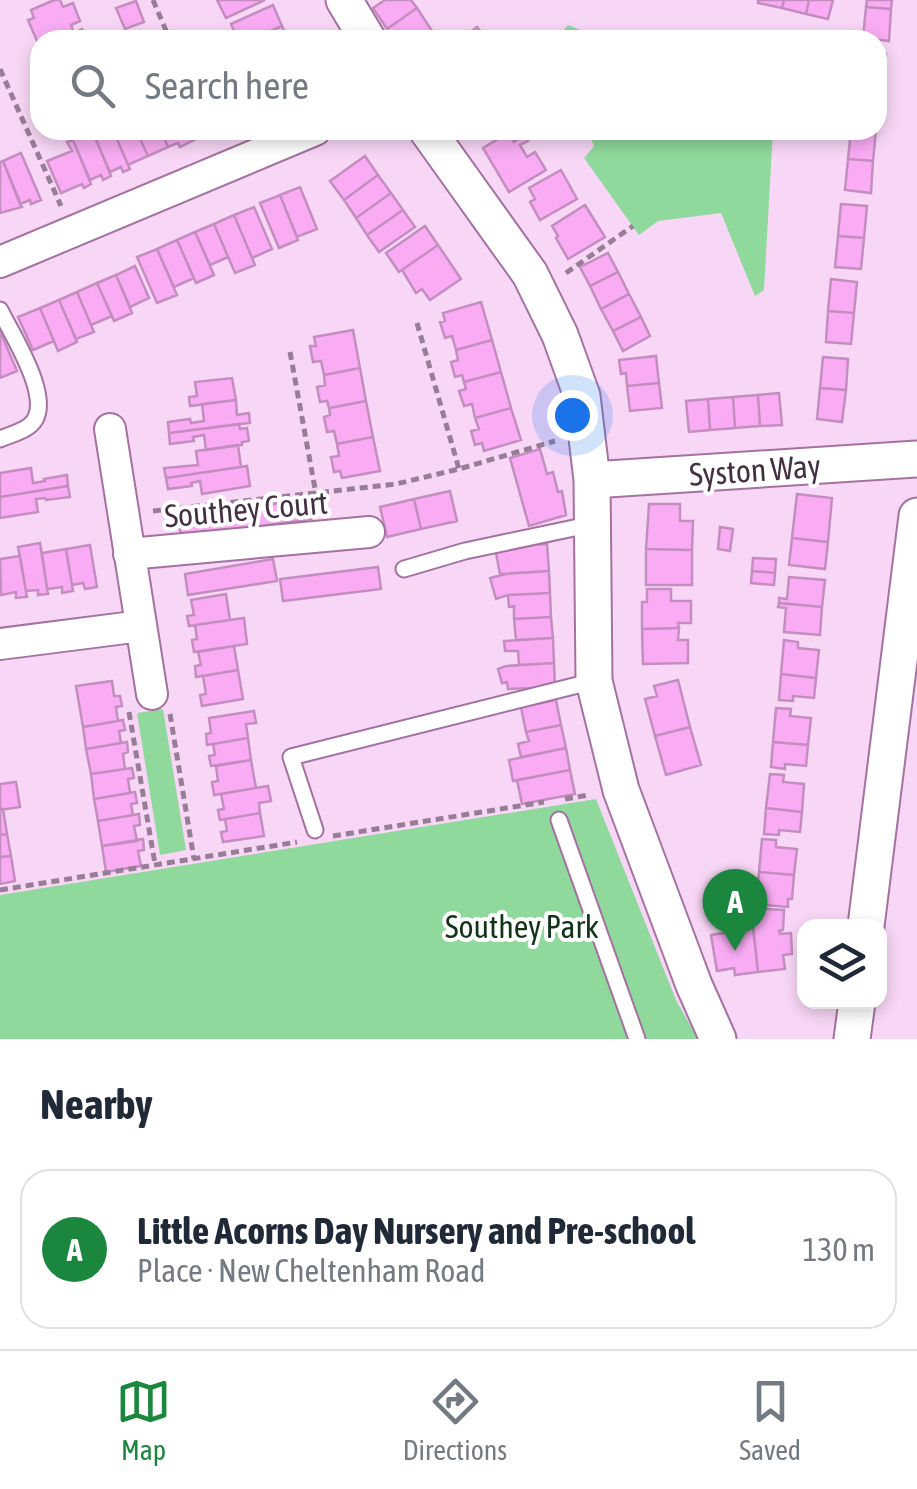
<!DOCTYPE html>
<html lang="en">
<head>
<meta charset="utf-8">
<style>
	body { margin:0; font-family:"Asap Condensed",sans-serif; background:#f2f2f3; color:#1f2937 }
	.controls { position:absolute; right:30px; bottom:30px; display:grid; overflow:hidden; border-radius:20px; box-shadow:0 5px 15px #0003 }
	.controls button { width:90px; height:90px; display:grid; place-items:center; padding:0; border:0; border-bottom:2px solid #e0e1e3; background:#fff; color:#1f2937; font:50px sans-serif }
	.you { position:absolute; left:572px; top:415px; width:35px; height:35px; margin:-25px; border:8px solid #fff; border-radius:50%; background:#1a73e8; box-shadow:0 0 0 15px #1a73e833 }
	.badge { display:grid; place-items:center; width:65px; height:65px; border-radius:50%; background:#1b863d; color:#fff; font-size:32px; font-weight:700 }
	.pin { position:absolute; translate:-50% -82px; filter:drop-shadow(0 2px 5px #0008) }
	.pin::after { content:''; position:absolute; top:52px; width:35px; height:30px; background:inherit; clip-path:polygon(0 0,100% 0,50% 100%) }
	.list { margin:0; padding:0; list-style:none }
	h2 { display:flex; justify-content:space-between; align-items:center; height:130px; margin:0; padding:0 40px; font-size:42px }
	h2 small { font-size:32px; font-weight:400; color:#747a83 }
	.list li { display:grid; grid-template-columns:65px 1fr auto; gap:30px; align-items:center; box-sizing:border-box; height:160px; margin:0 20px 20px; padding:0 20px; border:2px solid #e0e1e3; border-radius:30px }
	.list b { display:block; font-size:38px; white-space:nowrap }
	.list p { margin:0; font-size:32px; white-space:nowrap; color:#747a83 }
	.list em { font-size:32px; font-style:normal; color:#747a83 }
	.icon { flex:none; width:55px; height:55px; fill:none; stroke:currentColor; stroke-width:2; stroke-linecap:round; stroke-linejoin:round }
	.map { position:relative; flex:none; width:917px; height:1039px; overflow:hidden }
	.search { position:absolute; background:#fff; box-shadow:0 5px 15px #0003; left:30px; right:30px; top:30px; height:110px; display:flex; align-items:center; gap:25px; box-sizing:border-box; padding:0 35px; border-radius:30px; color:#747a83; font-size:38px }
	.sheet { height:310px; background:#fff }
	nav { display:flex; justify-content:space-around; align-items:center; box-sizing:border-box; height:140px; border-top:2px solid #e0e1e3; background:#fff; font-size:28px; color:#747a83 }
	nav a { display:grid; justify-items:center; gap:5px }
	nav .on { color:#1b863d }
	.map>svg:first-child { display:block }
</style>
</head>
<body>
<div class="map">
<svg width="917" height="1039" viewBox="0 0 917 1039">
	<rect width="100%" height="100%" fill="#f8d7f6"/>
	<path fill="#90d99d" d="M 568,25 L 606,40 L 556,40 Z
		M 587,130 L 773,130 L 764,290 L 755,296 L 721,213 L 658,221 L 639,235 L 584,158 L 594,146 Z
		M 163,709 L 186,850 L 160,855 L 137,713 Z
		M 596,799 L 676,1000 L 698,1039 L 0,1039 L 0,895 Z"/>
	<path fill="#f9acf4" stroke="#c38ebf" stroke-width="2.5" d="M 54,0 L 60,0 L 63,7 L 73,3 L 80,21 L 71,25 L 74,33 L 58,40 L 40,40 L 40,48 L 28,20 L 34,18 L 31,10 Z
		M 217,0 L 265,0 L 226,18 Z
		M 385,0 L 411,0 L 417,8 L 387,29 L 373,8 Z
		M 758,0 L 784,0 L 782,8 L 758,3 Z
		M 784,0 L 809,0 L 806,14 L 782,8 Z
		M 809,0 L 833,0 L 828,19 L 806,14 Z
		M 867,0 L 892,0 L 891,9 L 866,7 Z
		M 136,1 L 144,22 L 125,29 L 116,8 Z
		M 273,5 L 282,26 L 250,40 L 238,40 L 231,24 Z
		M 866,7 L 891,9 L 889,41 L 863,38 Z
		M 417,8 L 436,37 L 432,40 L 395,40 L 387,29 Z
		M 282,26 L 288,40 L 250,40 Z
		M 477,27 L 485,37 L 481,40 L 460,40 Z
		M 82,29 L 86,40 L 58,40 L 74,33 Z
		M 877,53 L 886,54 L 883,85 L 877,84 Z
		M 877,84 L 883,85 L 881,117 L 877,116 Z
		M 78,130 L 92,130 L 111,176 L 103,180 L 101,175 L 90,180 L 70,133 Z
		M 92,130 L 113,130 L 130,169 L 123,172 L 121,167 L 110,172 Z
		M 113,130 L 136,130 L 148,156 L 128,165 Z
		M 136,130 L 161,130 L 168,147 L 148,156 Z
		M 161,130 L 192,130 L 196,139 L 180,147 L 178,143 L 168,147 Z
		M 851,130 L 876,130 L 873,161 L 848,159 Z
		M 508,133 L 514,142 L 524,135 L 528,141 L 520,145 L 527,157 L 535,152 L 546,170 L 509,192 L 483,148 Z
		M 73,140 L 91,184 L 84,188 L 82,184 L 61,193 L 47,161 L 72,151 L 67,142 Z
		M 21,153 L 41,200 L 31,204 L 30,200 L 20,204 L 3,161 Z
		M 365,156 L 378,175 L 344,200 L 330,181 Z
		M 848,159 L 873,161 L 871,193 L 845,190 Z
		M 3,161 L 22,207 L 0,213 L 0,162 Z
		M 561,170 L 577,199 L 540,220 L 530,202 L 535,199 L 529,188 Z
		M 378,175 L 391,193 L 356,218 L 344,200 Z
		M 300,187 L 317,229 L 297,237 L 280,195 Z
		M 391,193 L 403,210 L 367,235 L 356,218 Z
		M 280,195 L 298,240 L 279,248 L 260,203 Z
		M 841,204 L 867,206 L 864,238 L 838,236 Z
		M 585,205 L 605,237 L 568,259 L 556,238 L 558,236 L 552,226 Z
		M 254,207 L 272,249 L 252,258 L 234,215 Z
		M 403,210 L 415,227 L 379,252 L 367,235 Z
		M 234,215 L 255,265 L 235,273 L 214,224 Z
		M 214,224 L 228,257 L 210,265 L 195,232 Z
		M 425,226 L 438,245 L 399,272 L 386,253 Z
		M 195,232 L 214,275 L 196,283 L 177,240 Z
		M 838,236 L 864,238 L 861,269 L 835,267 Z
		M 177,240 L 194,278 L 174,287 L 157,249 Z
		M 438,245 L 461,279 L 430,300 L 422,289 L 416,293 L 402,270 Z
		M 157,249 L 177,295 L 157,303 L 137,257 Z
		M 608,253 L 618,272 L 590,286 L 580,267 Z
		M 135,266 L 149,298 L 130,307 L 116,275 Z
		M 618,272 L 629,294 L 601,309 L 590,286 Z
		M 116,275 L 132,313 L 114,321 L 97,283 Z
		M 831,279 L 857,282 L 854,313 L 828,311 Z
		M 97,283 L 112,316 L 91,325 L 77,292 Z
		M 77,292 L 94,332 L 76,339 L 59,300 Z
		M 629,294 L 641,317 L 613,331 L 601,309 Z
		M 59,300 L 77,342 L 58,351 L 40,308 Z
		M 481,302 L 492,340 L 456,350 L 452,336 L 445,338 L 440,322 L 445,321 L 443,313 Z
		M 40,308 L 54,341 L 33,350 L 18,317 Z
		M 828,311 L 854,313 L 851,344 L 826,342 Z
		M 641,317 L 650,336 L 623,351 L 613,331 Z
		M 353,330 L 360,368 L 324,375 L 321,361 L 313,362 L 310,346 L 316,346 L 314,337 Z
		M 0,331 L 17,371 L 0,378 Z
		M 492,340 L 501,372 L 464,382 L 462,375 L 455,377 L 451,362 L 458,360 L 456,350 Z
		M 656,356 L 659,383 L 627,386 L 626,373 L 621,374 L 619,360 Z
		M 823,357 L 848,359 L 846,390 L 820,388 Z
		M 360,368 L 366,401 L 329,408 L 327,401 L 320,402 L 317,387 L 325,385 L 324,375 Z
		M 501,372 L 511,408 L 475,418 L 472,404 L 464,406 L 459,391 L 466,389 L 464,382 Z
		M 232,378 L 236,400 L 190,406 L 189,397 L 197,396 L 195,382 Z
		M 659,383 L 662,408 L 630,411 L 627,386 Z
		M 820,388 L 846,390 L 842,422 L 817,419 Z
		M 779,393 L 782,425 L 760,426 L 758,395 Z
		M 758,395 L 760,426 L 735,428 L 733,397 Z
		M 733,397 L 735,428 L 710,430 L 708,399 Z
		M 708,399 L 710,430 L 689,432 L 686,401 Z
		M 236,400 L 237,415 L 249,413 L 250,423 L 169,433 L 168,422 L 190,419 L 191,423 L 204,421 L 202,404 Z
		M 366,401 L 373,437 L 337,444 L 334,431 L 327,432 L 324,417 L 330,415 L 329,408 Z
		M 511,408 L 521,440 L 484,451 L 482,443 L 475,445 L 471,431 L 479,429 L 475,418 Z
		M 239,424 L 240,429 L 247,428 L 249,441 L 242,442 L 242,445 L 206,450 L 204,435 L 193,437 L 194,441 L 170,444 L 169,433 Z
		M 373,437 L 380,471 L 342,478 L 340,471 L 334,472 L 331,457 L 339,456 L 337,444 Z
		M 238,445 L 241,467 L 166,478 L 164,468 L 198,465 L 196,451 Z
		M 540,449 L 547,474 L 553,472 L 558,492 L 562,491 L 566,515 L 529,526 L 510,458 Z
		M 247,466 L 250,486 L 202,494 L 200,481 L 191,483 L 192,486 L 168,489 L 166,478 Z
		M 31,468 L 33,483 L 45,481 L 44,479 L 67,475 L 68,486 L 0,497 L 0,473 Z
		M 68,486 L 70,497 L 46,500 L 45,498 L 36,499 L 38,512 L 0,518 L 0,497 Z
		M 450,491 L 457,521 L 421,529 L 414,499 Z
		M 797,494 L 832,498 L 828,542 L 792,538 Z
		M 308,499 L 311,519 L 181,537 L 178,517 Z
		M 414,499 L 421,529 L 387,537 L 380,507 Z
		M 649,504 L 680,504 L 680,521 L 693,521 L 692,550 L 646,549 Z
		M 720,527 L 733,529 L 730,551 L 718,549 Z
		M 792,538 L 828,542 L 825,569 L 789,565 Z
		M 40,543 L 48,594 L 38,595 L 38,590 L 26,591 L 18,547 Z
		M 547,544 L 549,571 L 500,574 L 496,553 L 512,546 Z
		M 90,545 L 97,587 L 85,589 L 83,583 L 72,585 L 66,549 Z
		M 66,549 L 73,591 L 62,593 L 62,587 L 47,589 L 42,553 Z
		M 646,549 L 692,550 L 692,585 L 646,585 Z
		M 20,556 L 27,597 L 16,598 L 16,592 L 1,595 L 0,559 Z
		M 753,558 L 776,559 L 775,573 L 752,571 Z
		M 273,559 L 277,581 L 188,595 L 185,574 Z
		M 378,567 L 381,589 L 283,601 L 280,579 Z
		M 549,571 L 550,593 L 508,595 L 496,599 L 490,578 L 506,574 Z
		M 752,571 L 775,573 L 774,585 L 751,583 Z
		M 789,577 L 825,580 L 822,607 L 779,603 L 779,598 L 787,599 Z
		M 647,589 L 671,589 L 671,601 L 691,601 L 691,623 L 678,623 L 679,628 L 642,629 L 642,602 L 647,602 Z
		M 550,593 L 551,617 L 514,619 L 514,606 L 509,607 L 508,595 Z
		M 226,594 L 230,620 L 189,626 L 187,616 L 194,615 L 191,600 Z
		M 779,603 L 822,607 L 820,635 L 784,632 L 786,608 L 778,607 Z
		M 551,617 L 553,638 L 516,640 L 514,619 Z
		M 244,618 L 247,644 L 194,652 L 192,640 L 197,639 L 195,625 Z
		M 679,628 L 678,640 L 688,640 L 688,663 L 643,664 L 642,629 Z
		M 553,638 L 554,663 L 519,665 L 518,651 L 505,651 L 504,641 Z
		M 784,640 L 798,642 L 798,648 L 819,650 L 816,678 L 781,674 Z
		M 234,646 L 238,670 L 196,677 L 195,666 L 201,665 L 198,652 Z
		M 554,663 L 555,687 L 508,689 L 507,682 L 502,683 L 498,669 L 506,666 Z
		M 238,670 L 243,699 L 202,706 L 200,695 L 206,694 L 203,676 Z
		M 781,674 L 816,678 L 814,698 L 793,696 L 793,701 L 779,700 Z
		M 678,680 L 690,727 L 655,736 L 645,699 L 657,696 L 654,686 Z
		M 112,681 L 114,696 L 120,696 L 122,706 L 116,707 L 118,721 L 83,727 L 76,686 Z
		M 556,700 L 561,725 L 526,732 L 521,707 Z
		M 776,708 L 791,709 L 790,716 L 811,718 L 808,745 L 773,742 Z
		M 254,711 L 256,723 L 246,724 L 248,738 L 207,745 L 206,734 L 211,733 L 209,718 Z
		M 123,720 L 125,730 L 119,731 L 121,743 L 86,749 L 83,727 Z
		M 561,725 L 566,748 L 521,757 L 518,744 L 529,741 L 526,732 Z
		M 690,727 L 701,765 L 666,775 L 655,736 Z
		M 248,738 L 251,760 L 211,766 L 209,756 L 215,755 L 213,744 Z
		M 127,742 L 128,752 L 123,754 L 125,769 L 91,774 L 86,749 Z
		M 773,742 L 808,745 L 806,766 L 785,764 L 785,769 L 771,767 Z
		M 566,748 L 570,770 L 513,781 L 509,760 Z
		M 251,760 L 256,788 L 214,795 L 212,782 L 218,781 L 216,766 Z
		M 132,768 L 134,778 L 128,779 L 130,793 L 94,799 L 91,774 Z
		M 570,770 L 575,794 L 522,804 L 517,780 Z
		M 770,774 L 784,775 L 783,782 L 804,784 L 802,812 L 766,808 Z
		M 16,782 L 20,807 L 0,810 L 0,784 Z
		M 268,786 L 271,801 L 259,803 L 260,813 L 220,820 L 218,810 L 224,809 L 221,794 Z
		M 135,792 L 137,803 L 131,804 L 133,815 L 98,821 L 94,799 Z
		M 766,808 L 802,812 L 800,832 L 779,830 L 779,835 L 764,834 Z
		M 3,809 L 7,834 L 0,835 L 0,810 Z
		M 260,813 L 264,836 L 223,842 L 221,832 L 227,831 L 225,819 Z
		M 139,814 L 140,825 L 134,826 L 137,841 L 102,846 L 98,821 Z
		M 7,834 L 11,856 L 0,857 L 0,835 Z
		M 143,839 L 144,850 L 138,851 L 141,866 L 106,872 L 102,846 Z
		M 762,839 L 776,840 L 776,847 L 797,849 L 794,875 L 759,872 Z
		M 11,856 L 15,881 L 0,884 L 0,857 Z
		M 759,872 L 794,875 L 792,899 L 788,899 L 788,907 L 743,903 L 744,880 L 758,881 Z
		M 734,891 L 736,904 L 709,908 L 707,895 Z
		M 730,908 L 731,917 L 710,920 L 709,911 Z
		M 751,908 L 784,910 L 783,930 L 779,931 L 780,934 L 791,933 L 792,954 L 783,955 L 785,969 L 758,972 Z
		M 753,928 L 758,972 L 735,975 L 734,968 L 717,971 L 711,935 Z"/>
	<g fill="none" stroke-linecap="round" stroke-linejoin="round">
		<defs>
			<path id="service" d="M 0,310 C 12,335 58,405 29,426 C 22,432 9,435 0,439
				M 404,569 L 465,551 L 593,524
				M 559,820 L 637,1039
				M 315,830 L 291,757 L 594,681"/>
			<path id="minor" d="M 0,262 L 315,130
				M 110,429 L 152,694
				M 129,554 L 369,532
				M 0,644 L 141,626"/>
			<path id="tertiary" d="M 344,0 L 368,40
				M 427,130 L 530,274 L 560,335 L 582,396 L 592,480 L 594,681 L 621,790 L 694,985 L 718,1039
				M 592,480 L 917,459
				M 866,926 L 917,516
				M 852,1039 L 857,1002"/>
		</defs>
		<use href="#service" stroke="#a471a1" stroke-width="19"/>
		<use href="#minor" stroke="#a471a1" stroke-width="34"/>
		<use href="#tertiary" stroke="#a471a1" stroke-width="39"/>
		<path stroke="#987d96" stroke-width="5" stroke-dasharray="8 5" stroke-linecap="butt" d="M 153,0 L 170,40
			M 0,69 L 61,206
			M 566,273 L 633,226
			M 417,323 L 459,469
			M 290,352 L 316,494
			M 153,511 L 396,484 L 459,469 L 555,441
			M 129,712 L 155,864
			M 170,714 L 194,859
			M 565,799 L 589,795
			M 333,836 L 544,802
			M 0,890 L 297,842"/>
		<use href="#service" stroke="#fff" stroke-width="15"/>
		<use href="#minor" stroke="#fff" stroke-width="30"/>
		<use href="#tertiary" stroke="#fff" stroke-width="35"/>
	</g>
	<g text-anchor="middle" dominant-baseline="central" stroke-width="8" stroke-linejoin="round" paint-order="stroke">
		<g font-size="32" fill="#452f43" stroke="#fff">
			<text transform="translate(755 470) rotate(-4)">Syston Way</text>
			<text transform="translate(246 509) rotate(-5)">Southey Court</text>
		</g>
		<g font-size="32" fill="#113419" stroke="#fff">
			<text x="522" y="926">Southey Park</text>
		</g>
	</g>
</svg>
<div class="controls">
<button><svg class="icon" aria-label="layers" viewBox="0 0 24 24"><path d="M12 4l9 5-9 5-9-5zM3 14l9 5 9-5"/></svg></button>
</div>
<div class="you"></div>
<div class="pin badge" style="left:735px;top:951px">A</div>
<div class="search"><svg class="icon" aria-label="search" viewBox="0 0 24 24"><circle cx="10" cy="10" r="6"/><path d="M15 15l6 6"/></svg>Search here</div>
</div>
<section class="sheet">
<h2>Nearby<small></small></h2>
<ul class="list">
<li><span class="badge">A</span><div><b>Little Acorns Day Nursery and Pre-school</b><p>Place · New Cheltenham Road</p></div><em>130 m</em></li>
</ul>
</section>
<nav>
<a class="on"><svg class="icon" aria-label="map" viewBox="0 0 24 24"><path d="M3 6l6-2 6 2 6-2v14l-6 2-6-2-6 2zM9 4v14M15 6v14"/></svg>Map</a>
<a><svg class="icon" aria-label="directions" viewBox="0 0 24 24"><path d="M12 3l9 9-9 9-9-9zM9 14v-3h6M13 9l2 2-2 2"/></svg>Directions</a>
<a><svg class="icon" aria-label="saved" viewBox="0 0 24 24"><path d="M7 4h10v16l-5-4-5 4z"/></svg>Saved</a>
</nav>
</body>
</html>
